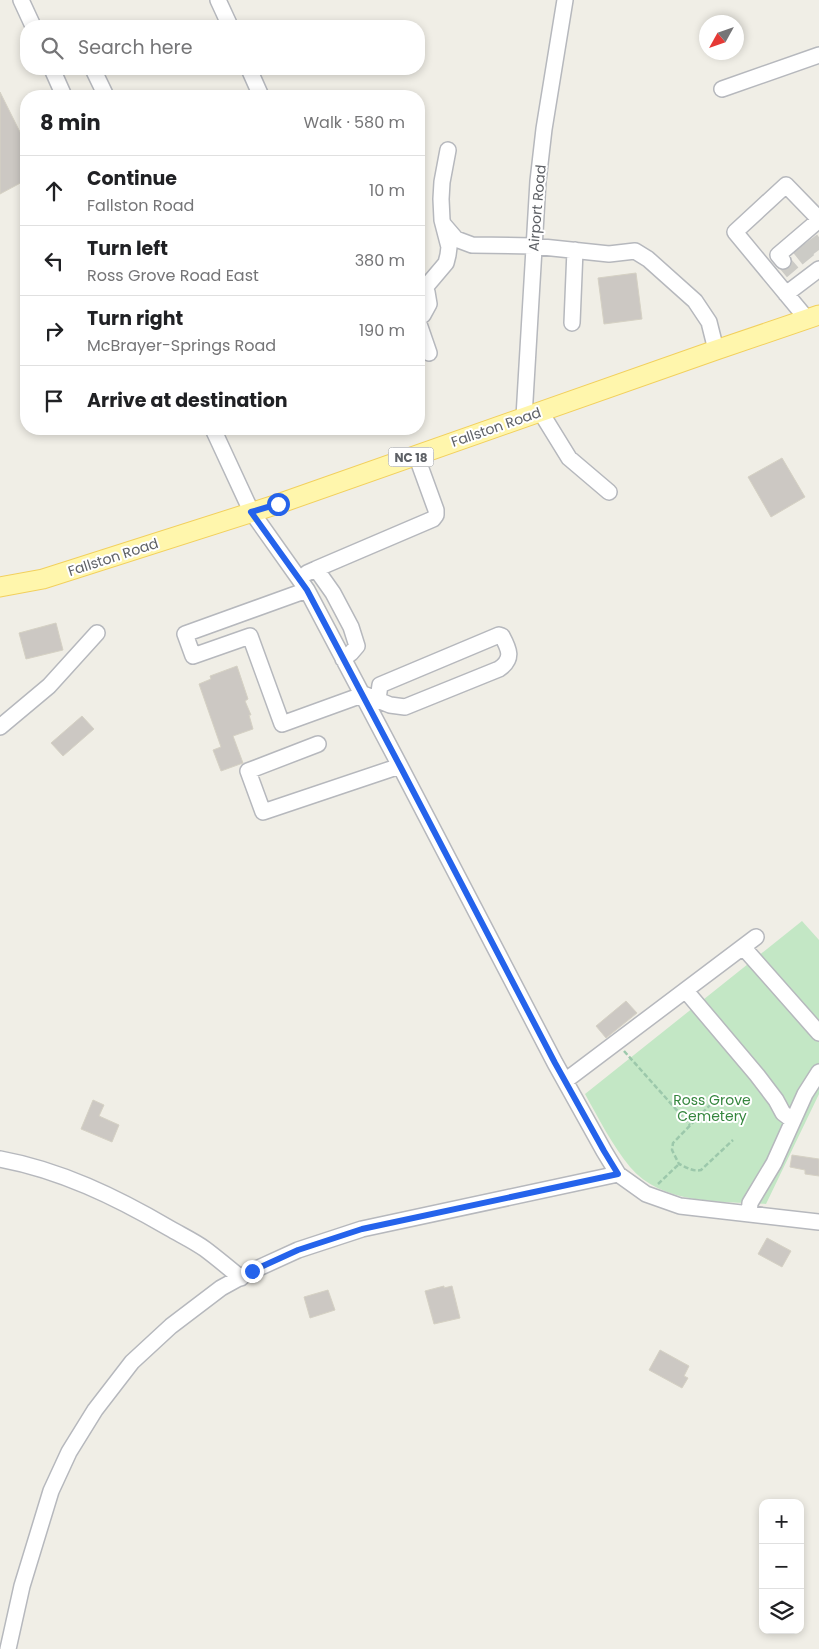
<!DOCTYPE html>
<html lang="en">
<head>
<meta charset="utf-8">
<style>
	body { margin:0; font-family:Poppins,sans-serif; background:#f6f6f6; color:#202124 }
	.controls { position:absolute; right:15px; bottom:15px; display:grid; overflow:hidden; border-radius:10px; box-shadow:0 2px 8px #0003 }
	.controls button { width:45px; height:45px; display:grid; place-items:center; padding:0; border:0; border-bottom:1px solid #e0e0e0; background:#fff; color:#202124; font:25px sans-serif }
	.compass { position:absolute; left:699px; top:15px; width:45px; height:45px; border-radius:50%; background:#fff; box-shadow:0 2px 8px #0003; rotate:230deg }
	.stop { position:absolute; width:15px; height:15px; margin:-11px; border:4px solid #2563eb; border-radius:50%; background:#fff }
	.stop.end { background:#2563eb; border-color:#fff; box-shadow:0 1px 5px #0008 }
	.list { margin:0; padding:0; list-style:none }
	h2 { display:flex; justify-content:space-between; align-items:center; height:65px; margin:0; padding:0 20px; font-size:21px }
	h2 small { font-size:16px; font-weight:400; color:#757577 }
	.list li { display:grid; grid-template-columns:32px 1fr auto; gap:15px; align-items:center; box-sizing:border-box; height:70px; padding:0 20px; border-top:1px solid #e0e0e0 }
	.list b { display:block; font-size:19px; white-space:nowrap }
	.list p { margin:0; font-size:16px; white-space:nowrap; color:#757577 }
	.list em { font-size:16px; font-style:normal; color:#757577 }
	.icon { flex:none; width:28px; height:28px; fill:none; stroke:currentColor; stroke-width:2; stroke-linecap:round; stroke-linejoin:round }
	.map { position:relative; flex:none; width:819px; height:1649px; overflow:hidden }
	.search { position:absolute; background:#fff; box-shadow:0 2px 8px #0003; left:20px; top:20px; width:405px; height:55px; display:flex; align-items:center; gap:12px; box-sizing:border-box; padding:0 18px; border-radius:20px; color:#757577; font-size:19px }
	.panel { position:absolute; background:#fff; box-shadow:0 2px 8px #0003; left:20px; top:90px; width:405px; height:345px; border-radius:20px }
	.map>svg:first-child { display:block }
</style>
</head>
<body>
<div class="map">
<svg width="819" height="1649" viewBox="0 0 819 1649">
	<rect width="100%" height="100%" fill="#f0eee6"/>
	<path fill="#c3e7c5" d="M 802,921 L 819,940 L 819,1094 L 766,1204 C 721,1201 662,1205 630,1167 C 612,1145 599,1119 585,1094 Z"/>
	<path fill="#ccc8c3" stroke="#d5d1c4" d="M 0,92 L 26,144 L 26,180 L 0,194 Z
		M 636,273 L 642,319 L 604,324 L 598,278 Z
		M 782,458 L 805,497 L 771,517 L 748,477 Z
		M 56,623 L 63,650 L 26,659 L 19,633 Z
		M 237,666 L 248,699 L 245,701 L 251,715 L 249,715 L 253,729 L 233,736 L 243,763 L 221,771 L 213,750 L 221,747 L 199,684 L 211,679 L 210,676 Z
		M 82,716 L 94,729 L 63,756 L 51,743 Z
		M 626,1001 L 637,1013 L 606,1038 L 596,1026 Z
		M 93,1100 L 104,1105 L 99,1116 L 119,1125 L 112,1142 L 81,1129 Z
		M 792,1155 L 819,1159 L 819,1176 L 805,1174 L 805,1170 L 790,1167 Z
		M 767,1238 L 791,1251 L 782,1267 L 758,1254 Z
		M 444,1286 L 444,1288 L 452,1286 L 460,1318 L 434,1324 L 425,1291 Z
		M 328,1290 L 335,1310 L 310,1318 L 304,1297 Z
		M 660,1350 L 689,1366 L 684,1376 L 688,1378 L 682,1388 L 649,1370 Z"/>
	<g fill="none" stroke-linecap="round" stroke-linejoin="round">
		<path stroke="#cccbc6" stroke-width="15" stroke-dasharray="15 8" stroke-linecap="butt" d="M 811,239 L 819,250
			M 799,248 L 811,263
			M 783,261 L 794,274"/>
		<defs>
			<path id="minor" d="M 21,0 L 33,26
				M 218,0 L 230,26
				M 52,69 L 64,96
				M 93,69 L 106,96
				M 249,69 L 261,96
				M 722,89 L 819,55
				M 444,225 L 456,239 L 472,245 L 533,246 L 609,254 L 635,251 L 648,259 L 695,301 L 709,322 L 716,350
				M 783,261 L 778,255 L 819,220
				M 419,285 L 427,292 L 429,304 L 423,315 L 419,317
				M 424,289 L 446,263 L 448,255 L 449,247 L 442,220 L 441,199 L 442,182 L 448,150
				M 786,294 L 819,269
				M 807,319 L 735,232 L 786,185 L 819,219
				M 572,323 L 575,250
				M 419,324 L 429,353
				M 540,411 L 569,458 L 609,492
				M 524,417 L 538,181 L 544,129 L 565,0
				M 213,429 L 251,511 L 307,590 L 400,766 L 555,1063 L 604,1151 L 618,1174 L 646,1194 L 680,1206 L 819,1222
				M 316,569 L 433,519 L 436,515 L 436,510 L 416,455
				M 307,573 L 316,569 L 333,593 L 351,627 L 357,646 L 351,653 L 343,659
				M 307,590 L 185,634 L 193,656 L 250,636 L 282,724 L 362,695
				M 361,693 L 390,705 L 405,707 L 499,669 C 514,659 509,649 502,636 L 499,635 L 380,685 L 378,699
				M 0,727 L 49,686 L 97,633
				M 318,744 L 248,771 L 263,812 L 400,766
				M 743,947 L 819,1033
				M 686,991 L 757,1075 L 776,1100 L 783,1113 L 792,1120
				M 565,1081 L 756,937
				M 0,1159 C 60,1170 116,1197 169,1228 C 181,1235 194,1241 205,1249 C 217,1258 229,1268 241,1278
				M 749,1214 L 750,1203 L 774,1163 L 805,1094 L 819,1072
				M 8,1649 L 22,1586 L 51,1491 L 69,1452 L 95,1410 L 132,1362 L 171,1326 L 221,1288 L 252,1271 L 298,1250 L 362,1229 L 618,1174"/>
			<path id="major" d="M 0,587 L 43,579 L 278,504 L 716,350 L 819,315"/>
		</defs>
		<use href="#minor" stroke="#b6b8bd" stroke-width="18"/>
		<use href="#major" stroke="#f2d05d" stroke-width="21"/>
		<path stroke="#9cc8ab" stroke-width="2.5" stroke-dasharray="5 2.5" stroke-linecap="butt" d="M 624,1051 L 690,1125
			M 711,1104 L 673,1143 L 672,1150 L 679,1164 C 686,1167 693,1172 701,1170 L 733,1140
			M 658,1184 L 679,1164"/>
		<use href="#minor" stroke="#fff" stroke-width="15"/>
		<use href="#major" stroke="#fff6ac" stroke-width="19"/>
	</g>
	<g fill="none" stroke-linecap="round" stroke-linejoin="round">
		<path stroke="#2563eb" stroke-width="6" d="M 252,1271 L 298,1250 L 362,1229 L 618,1174 L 604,1151 L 555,1063 L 400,766 L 307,590 L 251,512 L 278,504"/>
	</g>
	<g text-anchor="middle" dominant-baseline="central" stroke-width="4" stroke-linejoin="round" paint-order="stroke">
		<rect fill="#fff" stroke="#8e9094" stroke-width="1" x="388.5" y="447.5" width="45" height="19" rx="4"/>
		<g font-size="12" font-weight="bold" fill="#5e6166">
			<text x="411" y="457">NC 18</text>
		</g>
		<g font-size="14" fill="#5e6166" stroke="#fff">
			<text transform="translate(537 208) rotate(-85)">Airport Road</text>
			<text transform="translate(496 427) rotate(-19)">Fallston Road</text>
			<text transform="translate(113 557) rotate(-18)">Fallston Road</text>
		</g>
		<g font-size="14" fill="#35863e" stroke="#fff">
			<text x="712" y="1100">Ross Grove<tspan x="712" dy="16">Cemetery</tspan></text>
		</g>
	</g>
</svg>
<div class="controls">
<button>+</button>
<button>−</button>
<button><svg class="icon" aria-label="layers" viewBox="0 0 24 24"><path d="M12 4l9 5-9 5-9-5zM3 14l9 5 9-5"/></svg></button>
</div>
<svg class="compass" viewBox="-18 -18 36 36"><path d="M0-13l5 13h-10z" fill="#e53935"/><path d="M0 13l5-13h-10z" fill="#757577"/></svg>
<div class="stop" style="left:278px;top:504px"></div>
<div class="stop end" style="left:252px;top:1271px"></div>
<div class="search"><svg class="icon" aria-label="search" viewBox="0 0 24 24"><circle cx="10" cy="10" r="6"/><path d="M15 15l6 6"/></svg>Search here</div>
<section class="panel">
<h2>8 min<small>Walk · 580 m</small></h2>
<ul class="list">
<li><svg class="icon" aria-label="ahead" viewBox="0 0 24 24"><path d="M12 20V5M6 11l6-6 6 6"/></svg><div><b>Continue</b><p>Fallston Road</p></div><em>10 m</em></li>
<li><svg class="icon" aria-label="left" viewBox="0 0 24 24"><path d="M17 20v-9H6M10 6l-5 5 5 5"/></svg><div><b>Turn left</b><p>Ross Grove Road East</p></div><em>380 m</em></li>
<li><svg class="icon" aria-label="right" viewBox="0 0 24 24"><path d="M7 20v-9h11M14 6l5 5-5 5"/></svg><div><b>Turn right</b><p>McBrayer-Springs Road</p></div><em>190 m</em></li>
<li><svg class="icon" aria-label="arrive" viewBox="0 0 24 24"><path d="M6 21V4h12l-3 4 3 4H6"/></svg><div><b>Arrive at destination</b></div></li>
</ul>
</section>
</div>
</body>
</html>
